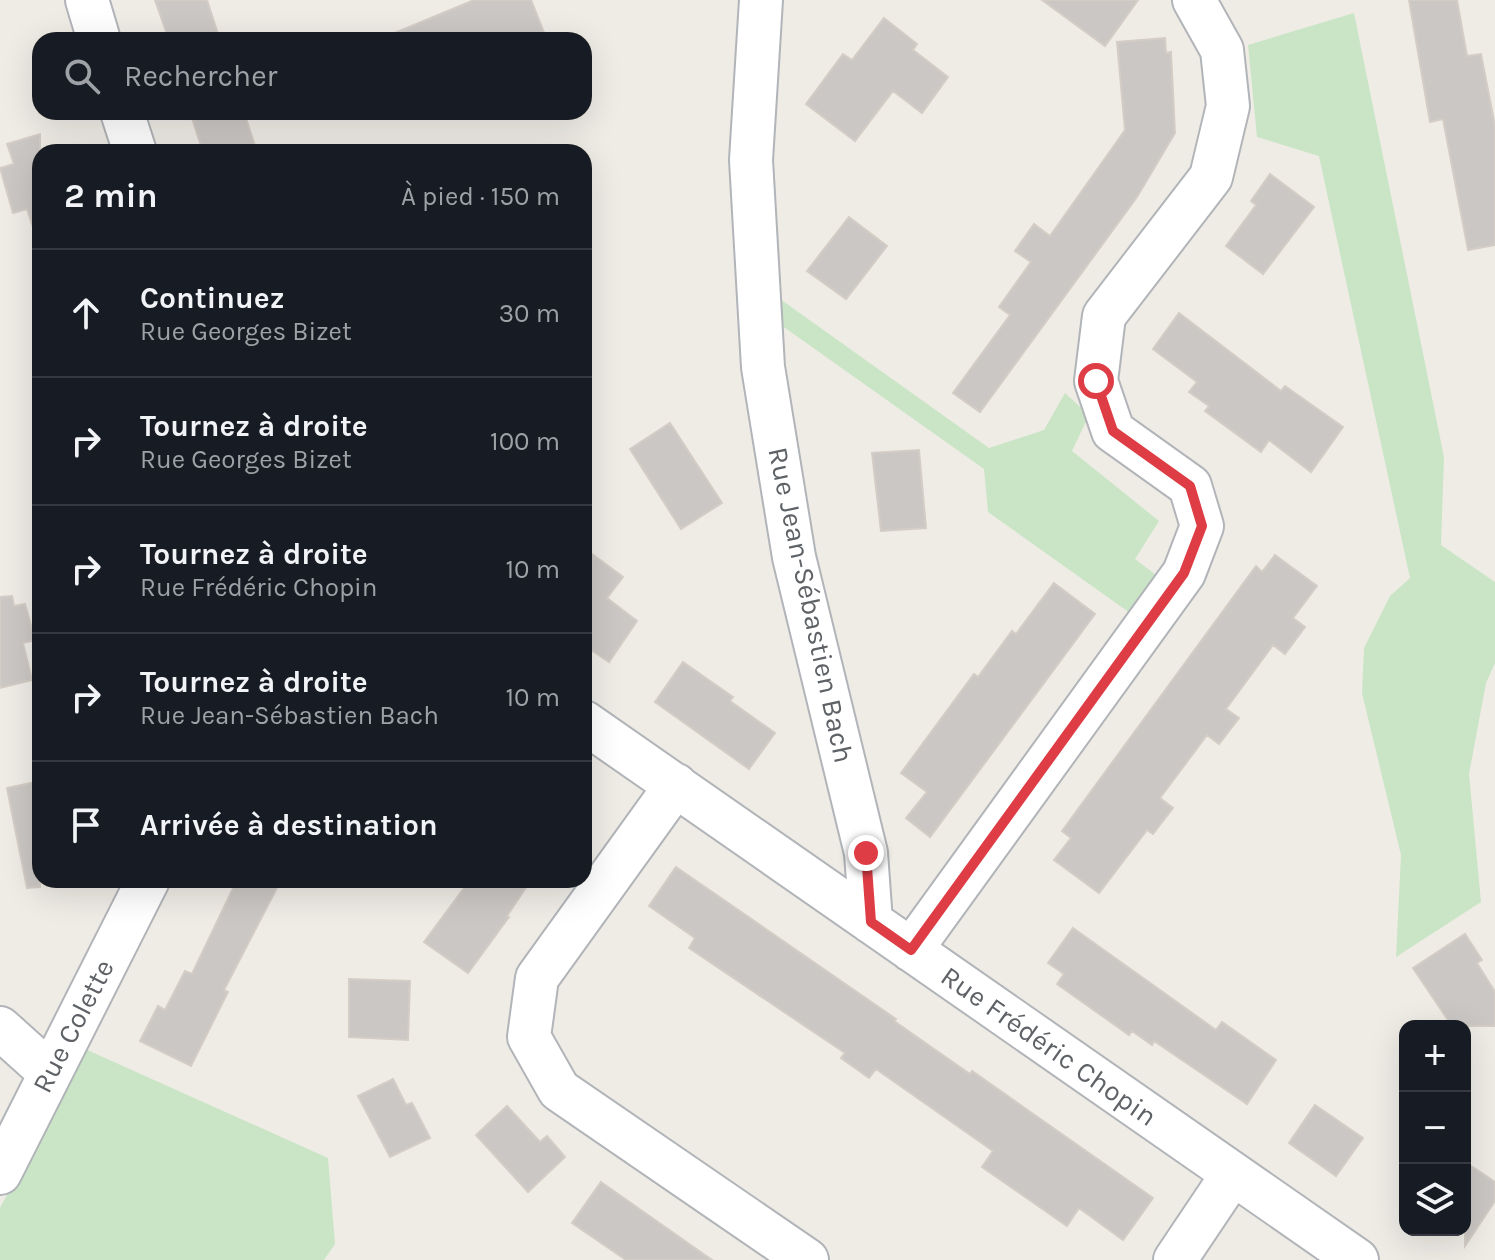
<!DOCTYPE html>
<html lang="fr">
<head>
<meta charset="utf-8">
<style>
	body { margin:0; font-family:Karla,sans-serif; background:#20242c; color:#f1f3f6 }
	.controls { position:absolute; right:24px; bottom:24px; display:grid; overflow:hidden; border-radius:16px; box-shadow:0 8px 32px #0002 }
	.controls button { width:72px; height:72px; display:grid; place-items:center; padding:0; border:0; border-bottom:2px solid #363941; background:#171b24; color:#f1f3f6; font:40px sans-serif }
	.stop { position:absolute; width:24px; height:24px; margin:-18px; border:6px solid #df3d45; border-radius:50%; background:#fff }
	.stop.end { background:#df3d45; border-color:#fff; box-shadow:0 2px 8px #0008 }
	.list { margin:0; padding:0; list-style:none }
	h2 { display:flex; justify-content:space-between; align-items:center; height:104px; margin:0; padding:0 32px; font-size:34px }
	h2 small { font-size:26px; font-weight:400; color:#9ea1a6 }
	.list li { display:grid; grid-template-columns:52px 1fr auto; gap:24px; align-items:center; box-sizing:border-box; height:128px; padding:0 32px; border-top:2px solid #363941 }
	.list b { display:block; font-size:30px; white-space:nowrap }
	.list p { margin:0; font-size:26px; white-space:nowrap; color:#9ea1a6 }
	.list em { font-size:26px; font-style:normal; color:#9ea1a6 }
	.icon { flex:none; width:44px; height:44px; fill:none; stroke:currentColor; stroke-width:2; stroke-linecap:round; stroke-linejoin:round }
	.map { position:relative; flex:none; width:1495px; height:1260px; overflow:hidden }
	.search { position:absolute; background:#171b24; box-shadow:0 8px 32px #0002; left:32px; top:32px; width:560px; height:88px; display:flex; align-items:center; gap:20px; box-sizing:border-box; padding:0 28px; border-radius:24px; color:#9ea1a6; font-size:30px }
	.panel { position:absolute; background:#171b24; box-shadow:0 8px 32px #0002; left:32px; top:144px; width:560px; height:744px; border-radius:24px }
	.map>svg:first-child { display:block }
</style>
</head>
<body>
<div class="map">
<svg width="1495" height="1260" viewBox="0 0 1495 1260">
	<rect width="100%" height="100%" fill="#efece6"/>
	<path fill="#c9e5c5" d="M 1354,13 L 1444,457 L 1441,545 L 1495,582 L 1495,663 L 1486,683 L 1469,774 L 1481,902 L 1396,957 L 1401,855 L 1362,693 L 1364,648 L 1390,596 L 1410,578 L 1319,156 L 1257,137 L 1248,45 Z
		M 780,299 L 989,448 L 1044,430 L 1065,393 L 1089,415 L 1072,451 L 1159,521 L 1135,559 L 1156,575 L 1130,613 L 988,512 L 984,469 L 781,325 Z
		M 85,1049 L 328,1158 L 335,1244 L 324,1260 L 0,1260 L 0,1208 Z"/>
	<path fill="#cbc7c4" stroke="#d4cdc5" stroke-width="2" d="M 155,0 L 207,0 L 220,40 L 169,40 Z
		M 474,0 L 531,0 L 547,40 L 378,40 Z
		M 1042,0 L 1138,0 L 1105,46 Z
		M 1409,0 L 1457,0 L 1467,56 L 1481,54 L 1495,126 L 1495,245 L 1468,250 L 1443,119 L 1430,122 Z
		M 884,18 L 917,44 L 913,50 L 948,77 L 922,113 L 893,91 L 855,141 L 806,104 L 843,54 L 852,60 Z
		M 1165,38 L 1166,53 L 1171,52 L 1175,133 L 1137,197 L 980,412 L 953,393 L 1010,315 L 999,307 L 1031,262 L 1015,251 L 1034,224 L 1050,236 L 1125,130 L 1117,42 Z
		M 190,112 L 244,112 L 257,152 L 203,152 Z
		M 40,134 L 40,226 L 33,227 L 27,209 L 13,213 L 0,168 L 14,164 L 7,144 Z
		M 1270,174 L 1314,207 L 1263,274 L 1226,246 L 1256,205 L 1251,201 Z
		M 849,217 L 887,246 L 846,299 L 807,271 Z
		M 1179,313 L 1281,391 L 1285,386 L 1343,427 L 1311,472 L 1269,440 L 1261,452 L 1205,411 L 1209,406 L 1189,392 L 1197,382 L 1153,349 Z
		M 670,423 L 722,503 L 681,529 L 630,449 Z
		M 919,450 L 926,528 L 881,531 L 872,453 Z
		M 584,548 L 623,577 L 607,598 L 637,621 L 609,662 L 584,645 Z
		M 1275,555 L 1317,586 L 1293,618 L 1305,627 L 1285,654 L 1273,645 L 1226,709 L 1239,718 L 1219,744 L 1207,735 L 1160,798 L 1173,808 L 1153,834 L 1147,830 L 1099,893 L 1054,860 L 1071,838 L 1062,831 L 1256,566 L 1262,572 Z
		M 1054,583 L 1095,614 L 930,837 L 906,818 L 927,792 L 901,773 L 974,674 L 978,677 L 1012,631 L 1016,634 Z
		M 12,596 L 14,606 L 25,604 L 35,640 L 23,643 L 32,680 L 0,688 L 0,597 Z
		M 683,662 L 733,697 L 730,701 L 775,733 L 749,769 L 655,702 Z
		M 40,781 L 40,887 L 27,888 L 7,788 Z
		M 676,867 L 896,1019 L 894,1021 L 970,1074 L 972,1071 L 1153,1198 L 1123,1240 L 1079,1208 L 1067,1226 L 982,1167 L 993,1151 L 876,1069 L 869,1078 L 841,1058 L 845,1053 L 689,948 L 695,938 L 649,906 Z
		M 237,880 L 281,880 L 224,990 L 228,992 L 191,1066 L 140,1041 L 158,1006 L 165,1010 L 185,971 L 192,974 Z
		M 470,880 L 531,880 L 507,916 L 509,917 L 468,973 L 424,942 Z
		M 1073,928 L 1216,1030 L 1222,1022 L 1276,1060 L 1247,1104 L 1154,1041 L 1152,1045 L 1132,1031 L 1129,1035 L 1057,984 L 1064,974 L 1048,963 Z
		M 1465,934 L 1482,960 L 1477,963 L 1495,992 L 1495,1026 L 1452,1026 L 1413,968 Z
		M 349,979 L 410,981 L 408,1040 L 349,1037 Z
		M 393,1079 L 406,1105 L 412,1103 L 430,1138 L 390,1157 L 358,1096 Z
		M 1315,1105 L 1363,1138 L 1336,1176 L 1289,1143 Z
		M 507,1106 L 540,1142 L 547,1136 L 565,1157 L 528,1192 L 476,1135 Z
		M 1465,1162 L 1495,1182 L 1495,1201 L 1465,1246 Z
		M 601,1182 L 712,1260 L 626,1260 L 572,1223 Z"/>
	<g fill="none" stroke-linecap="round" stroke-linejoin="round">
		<defs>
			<path id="street" d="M 87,0 L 99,40
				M 761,0 L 751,160 L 763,367 L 794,557 L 866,853 L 871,922
				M 122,112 L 135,152
				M 584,722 L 1357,1260
				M 676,785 L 537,978 L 529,1037 L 559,1090 L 807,1260
				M 911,950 L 1184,573 L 1202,526 L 1190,486 L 1113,431 L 1096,381 L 1104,316 L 1211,177 L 1228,106 L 1222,50 L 1194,0
				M 0,1028 L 49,1072
				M 0,1173 L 148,880
				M 1175,1260 L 1232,1175"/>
		</defs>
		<use href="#street" stroke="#b1b4b8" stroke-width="46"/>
		<use href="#street" stroke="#fff" stroke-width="42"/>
	</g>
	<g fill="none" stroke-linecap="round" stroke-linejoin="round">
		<path stroke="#df3d45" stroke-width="10" d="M 866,853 L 871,922 L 911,950 L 1184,573 L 1202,526 L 1190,486 L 1113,431 L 1096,381"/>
	</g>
	<g text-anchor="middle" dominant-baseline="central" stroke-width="6" stroke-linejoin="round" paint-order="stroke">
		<g font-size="28" fill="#5e6266" stroke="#fff">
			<text transform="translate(811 605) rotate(78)">Rue Jean-Sébastien Bach</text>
			<text transform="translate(73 1026) rotate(-63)">Rue Colette</text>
			<text transform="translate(1049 1046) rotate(35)">Rue Frédéric Chopin</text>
		</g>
	</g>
</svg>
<div class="controls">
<button>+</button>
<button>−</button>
<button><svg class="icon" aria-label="layers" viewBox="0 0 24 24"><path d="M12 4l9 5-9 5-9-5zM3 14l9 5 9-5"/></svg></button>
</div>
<div class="stop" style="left:1096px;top:381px"></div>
<div class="stop end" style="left:866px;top:853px"></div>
<div class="search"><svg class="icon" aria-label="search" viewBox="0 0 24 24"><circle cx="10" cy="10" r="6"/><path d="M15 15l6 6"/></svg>Rechercher</div>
<section class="panel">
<h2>2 min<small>À pied · 150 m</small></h2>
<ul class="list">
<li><svg class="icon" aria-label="ahead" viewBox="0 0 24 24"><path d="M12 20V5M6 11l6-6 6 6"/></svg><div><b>Continuez</b><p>Rue Georges Bizet</p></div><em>30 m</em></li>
<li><svg class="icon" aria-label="right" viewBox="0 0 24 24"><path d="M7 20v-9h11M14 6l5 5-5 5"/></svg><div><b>Tournez à droite</b><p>Rue Georges Bizet</p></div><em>100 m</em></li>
<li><svg class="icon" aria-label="right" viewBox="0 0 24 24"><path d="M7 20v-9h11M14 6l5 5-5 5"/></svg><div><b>Tournez à droite</b><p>Rue Frédéric Chopin</p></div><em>10 m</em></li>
<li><svg class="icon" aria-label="right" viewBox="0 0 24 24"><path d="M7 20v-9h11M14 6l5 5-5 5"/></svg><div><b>Tournez à droite</b><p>Rue Jean-Sébastien Bach</p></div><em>10 m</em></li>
<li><svg class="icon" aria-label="arrive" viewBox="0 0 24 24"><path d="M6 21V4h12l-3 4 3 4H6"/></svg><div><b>Arrivée à destination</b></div></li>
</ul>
</section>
</div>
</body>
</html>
